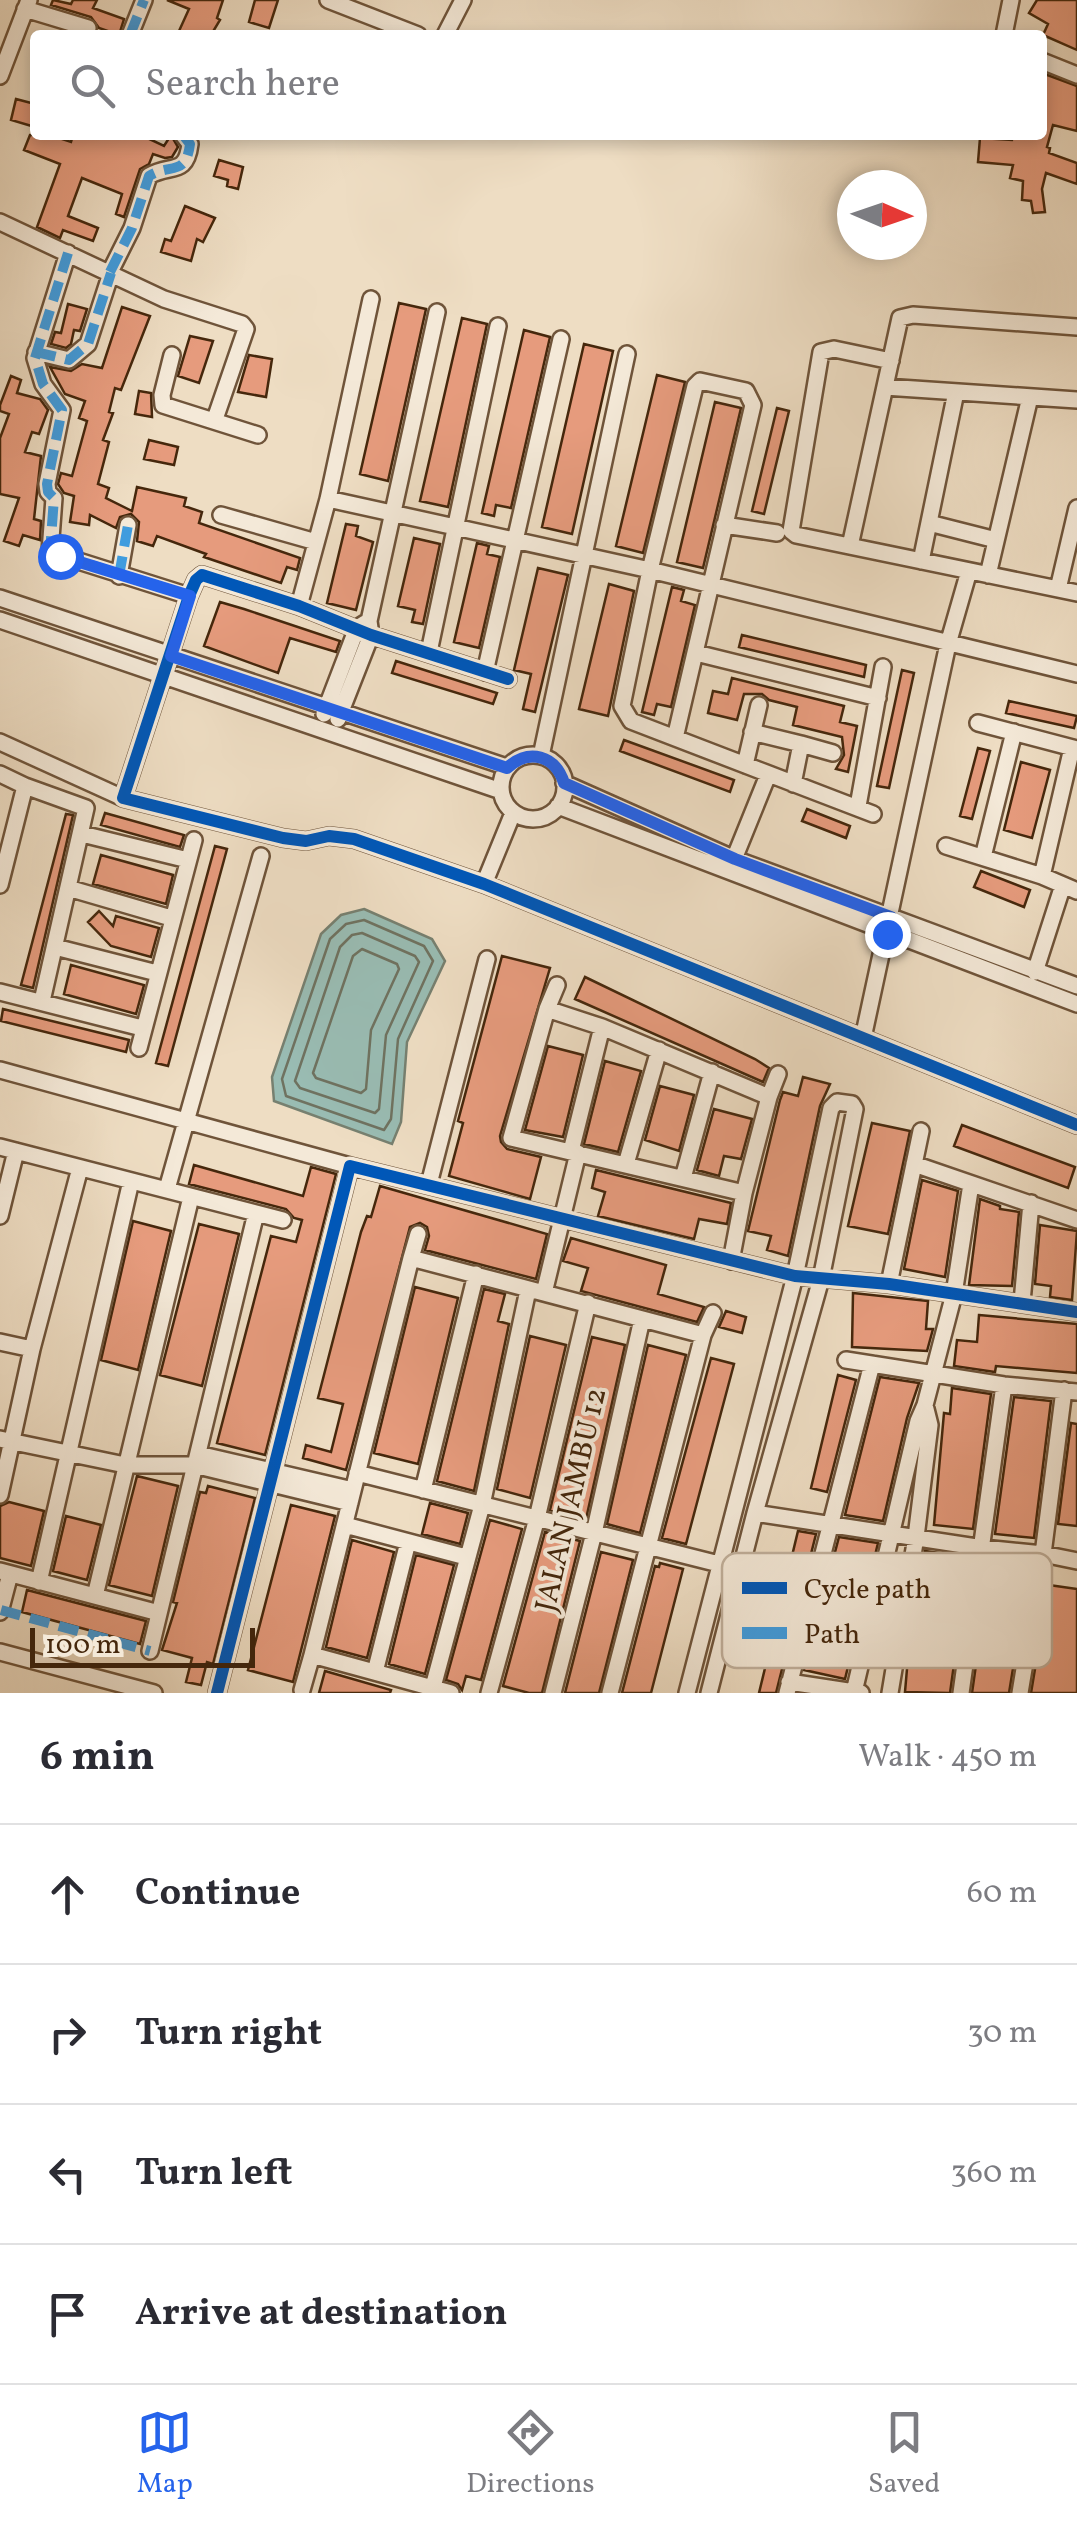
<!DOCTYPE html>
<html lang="en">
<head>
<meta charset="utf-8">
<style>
	body { margin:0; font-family:Vollkorn,serif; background:#f2f2f3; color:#2b2b33 }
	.compass { position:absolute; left:837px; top:170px; width:90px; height:90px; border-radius:50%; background:#fff; box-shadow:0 5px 15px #0003; rotate:92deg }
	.scale { position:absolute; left:30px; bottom:25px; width:225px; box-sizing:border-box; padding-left:10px; border:5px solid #45270c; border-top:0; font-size:28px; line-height:35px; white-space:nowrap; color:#45270c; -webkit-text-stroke:8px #f4e9d8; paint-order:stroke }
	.stop { position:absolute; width:30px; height:30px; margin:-22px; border:8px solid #2563eb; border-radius:50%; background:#fff }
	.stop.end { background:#2563eb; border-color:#fff; box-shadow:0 2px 10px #0008 }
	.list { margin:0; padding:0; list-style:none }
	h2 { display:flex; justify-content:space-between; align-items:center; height:130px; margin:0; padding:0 40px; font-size:42px }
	h2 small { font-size:32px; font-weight:400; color:#7c7c81 }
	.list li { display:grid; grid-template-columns:65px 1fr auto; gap:30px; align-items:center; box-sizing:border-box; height:140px; padding:0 40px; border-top:2px solid #e1e1e2 }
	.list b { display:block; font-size:38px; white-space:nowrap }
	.list em { font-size:32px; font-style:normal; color:#7c7c81 }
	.icon { flex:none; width:55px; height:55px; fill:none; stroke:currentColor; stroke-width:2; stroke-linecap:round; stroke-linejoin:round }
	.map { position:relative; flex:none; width:1077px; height:1693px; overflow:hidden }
	.search { position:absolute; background:#fff; box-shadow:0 5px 15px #0003; left:30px; right:30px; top:30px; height:110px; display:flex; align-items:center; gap:25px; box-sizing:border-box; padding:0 35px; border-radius:10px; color:#7c7c81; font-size:38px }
	.sheet { height:690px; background:#fff }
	nav { display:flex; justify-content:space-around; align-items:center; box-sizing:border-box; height:140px; border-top:2px solid #e1e1e2; background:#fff; font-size:28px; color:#7c7c81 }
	nav a { display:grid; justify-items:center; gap:5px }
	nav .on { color:#2563eb }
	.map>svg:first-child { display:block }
</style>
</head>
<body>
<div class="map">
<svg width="1077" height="1693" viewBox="0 0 1077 1693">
	<rect width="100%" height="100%" fill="#eeddc3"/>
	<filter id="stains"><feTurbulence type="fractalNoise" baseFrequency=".002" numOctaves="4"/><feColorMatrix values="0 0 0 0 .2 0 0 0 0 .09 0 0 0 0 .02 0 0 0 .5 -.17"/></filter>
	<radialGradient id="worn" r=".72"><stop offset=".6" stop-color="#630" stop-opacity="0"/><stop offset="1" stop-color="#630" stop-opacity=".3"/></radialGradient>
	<path fill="#99bcb3" stroke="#778070" stroke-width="2.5" d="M 364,909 L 432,939 L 445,961 L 407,1042 L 401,1122 L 392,1144 L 274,1101 L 272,1077 L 321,934 L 341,915 Z"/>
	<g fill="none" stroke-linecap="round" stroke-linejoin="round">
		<path stroke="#6f7260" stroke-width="2.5" d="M 364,920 L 424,946 L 433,961 L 398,1039 L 391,1119 L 384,1130 L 286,1096 L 282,1079 L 330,939 L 346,924 Z
			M 362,933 L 415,956 L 419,962 L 386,1035 L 379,1109 L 375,1113 L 300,1088 L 295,1081 L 340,947 L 352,935 Z
			M 362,949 L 397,964 L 399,969 L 371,1030 L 366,1089 L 361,1093 L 316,1078 L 313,1073 L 353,956 Z"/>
	</g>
	<path fill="#e69b7d" stroke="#45270c" stroke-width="2.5" d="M 53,0 L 71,4 L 73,0 L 97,0 L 93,8 L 124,19 L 119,35 L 99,28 L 91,17 L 51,5 Z
		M 167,0 L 223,0 L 217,18 L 220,20 L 211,35 L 189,35 L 179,31 L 189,9 Z
		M 255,0 L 278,0 L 269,28 L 249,22 Z
		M 1037,0 L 1077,0 L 1077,50 L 1043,35 L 1048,24 L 1029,13 Z
		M 1042,73 L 1077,86 L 1077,131 L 1053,125 L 1047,147 L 1050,148 L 1049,153 L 1077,163 L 1077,184 L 1046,173 L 1042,189 L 1045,212 L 1033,213 L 1031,201 L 1022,200 L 1023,181 L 1010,178 L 1013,165 L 978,162 L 980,138 L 1012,140 L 1014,135 L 1042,135 Z
		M 16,99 L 35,104 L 35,127 L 11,120 Z
		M 30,135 L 50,135 L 71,142 L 73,135 L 141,135 L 164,146 L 171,135 L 178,147 L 172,157 L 165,158 L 153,154 L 149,164 L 140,169 L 124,217 L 116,214 L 122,194 L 82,178 L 68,216 L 98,228 L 93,241 L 63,230 L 60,238 L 37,227 L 60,164 L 24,150 Z
		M 219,160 L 243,167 L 238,189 L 227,186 L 228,180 L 214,176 Z
		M 185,206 L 215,218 L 203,242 L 197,239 L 191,261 L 161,252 L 165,239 L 171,241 Z
		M 399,303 L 426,309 L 388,481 L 360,474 Z
		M 68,304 L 87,309 L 80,331 L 74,330 L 71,344 L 66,348 L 51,344 L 55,332 L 61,333 Z
		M 122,307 L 150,316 L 121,390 L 115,388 L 109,412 L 113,413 L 103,440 L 109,442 L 98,484 L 109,488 L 106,498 L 132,511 L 137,487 L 186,498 L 184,506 L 202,512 L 199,523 L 300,558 L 297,570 L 287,567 L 281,583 L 204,557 L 206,554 L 157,536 L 153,546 L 137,541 L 139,522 L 131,514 L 120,517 L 116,528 L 90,515 L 89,525 L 70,522 L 74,496 L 64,493 L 58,484 L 61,473 L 72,476 L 87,421 L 79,418 L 85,401 L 65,394 L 50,367 L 71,371 L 82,364 L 102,368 Z
		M 462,318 L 487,324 L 448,507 L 420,501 Z
		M 524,330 L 550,337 L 511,508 L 496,505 L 494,516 L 482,513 Z
		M 190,336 L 213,341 L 199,383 L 178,376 Z
		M 584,344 L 613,351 L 572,534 L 542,527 Z
		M 249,355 L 272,359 L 266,397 L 238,392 Z
		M 657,375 L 685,382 L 643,553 L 616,546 Z
		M 11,376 L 21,380 L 17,393 L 40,399 L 48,410 L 39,434 L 32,432 L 25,452 L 41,456 L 34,519 L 41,521 L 40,540 L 23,535 L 19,546 L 4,541 L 19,498 L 0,494 L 0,438 L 9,414 L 0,411 L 0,405 Z
		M 139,391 L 151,393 L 152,417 L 135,414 Z
		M 715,402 L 741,408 L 703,568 L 677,562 Z
		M 777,408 L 789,411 L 764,514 L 752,511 Z
		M 149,440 L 178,447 L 174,465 L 144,459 Z
		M 346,524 L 358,526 L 356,536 L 373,542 L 356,610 L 327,603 Z
		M 414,538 L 440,544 L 423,624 L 412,622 L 415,610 L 398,606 Z
		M 477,543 L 489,546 L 487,554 L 500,557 L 479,648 L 454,642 Z
		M 538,568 L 568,575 L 535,712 L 523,709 L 531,674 L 514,670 Z
		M 609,584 L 634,591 L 608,716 L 579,709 Z
		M 672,587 L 684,590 L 681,601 L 695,605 L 671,707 L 657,704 L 654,715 L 642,712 Z
		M 220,602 L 244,609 L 340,641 L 336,652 L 290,638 L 278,673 L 204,646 Z
		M 742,635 L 866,665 L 864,677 L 739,647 Z
		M 396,661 L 497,693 L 493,704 L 392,673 Z
		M 902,670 L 914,673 L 889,788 L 877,786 Z
		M 732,678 L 844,706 L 840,722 L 857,726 L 848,772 L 836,769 L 844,755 L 842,737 L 793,725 L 797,707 L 769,700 L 762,694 L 744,694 L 737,720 L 708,713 L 713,691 L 728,694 Z
		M 1009,701 L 1077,716 L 1074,728 L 1006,713 Z
		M 624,740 L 734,780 L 730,792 L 620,751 Z
		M 978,748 L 990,751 L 972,819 L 960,816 Z
		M 1021,762 L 1050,770 L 1032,838 L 1004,830 Z
		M 807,809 L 850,826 L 846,838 L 802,821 Z
		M 105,813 L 184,835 L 180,847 L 101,825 Z
		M 66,814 L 73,815 L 33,988 L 21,985 Z
		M 215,846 L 227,849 L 168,1066 L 156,1063 Z
		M 101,855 L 173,875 L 166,904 L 93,884 Z
		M 981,871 L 1030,890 L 1024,907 L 974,887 Z
		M 99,911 L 113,926 L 116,916 L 159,928 L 151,957 L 111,946 L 88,922 Z
		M 502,956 L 550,968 L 500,1136 L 501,1142 L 507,1149 L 541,1157 L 530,1199 L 449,1176 L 463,1123 L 458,1121 Z
		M 71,965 L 144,985 L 136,1014 L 64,994 Z
		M 585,977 L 755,1059 L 769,1068 L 763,1082 L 575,999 Z
		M 3,1009 L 129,1040 L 126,1052 L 1,1021 Z
		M 548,1046 L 583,1055 L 563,1137 L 525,1130 Z
		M 605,1061 L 641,1071 L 618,1152 L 584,1144 Z
		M 803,1077 L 830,1084 L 820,1106 L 788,1256 L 767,1250 L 771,1236 L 748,1231 L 780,1100 L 783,1092 L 798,1096 Z
		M 660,1086 L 694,1095 L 679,1151 L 645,1140 Z
		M 714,1109 L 752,1119 L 741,1159 L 724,1156 L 719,1176 L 697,1170 Z
		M 872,1123 L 910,1131 L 888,1234 L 848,1226 Z
		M 962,1125 L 1075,1167 L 1068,1188 L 954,1146 Z
		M 194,1165 L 303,1196 L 311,1167 L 336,1174 L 265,1455 L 217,1443 L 271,1236 L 296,1242 L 302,1220 L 294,1218 L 286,1209 L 189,1184 Z
		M 596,1170 L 731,1203 L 727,1224 L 699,1219 L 694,1239 L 598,1216 L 605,1192 L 592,1188 Z
		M 922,1180 L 958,1191 L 945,1277 L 904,1269 Z
		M 380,1186 L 547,1234 L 536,1279 L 425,1250 L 429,1236 L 427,1227 L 420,1223 L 410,1227 L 346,1470 L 303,1458 L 306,1445 L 331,1452 L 343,1404 L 318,1398 L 361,1232 L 367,1216 L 371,1217 Z
		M 980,1199 L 1000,1206 L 1000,1209 L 1019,1212 L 1012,1286 L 969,1285 Z
		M 133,1221 L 171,1231 L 138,1370 L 101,1360 Z
		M 199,1224 L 239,1234 L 202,1386 L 160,1375 Z
		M 1040,1225 L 1077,1231 L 1072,1300 L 1050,1297 L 1051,1286 L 1035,1284 Z
		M 571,1238 L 666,1265 L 658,1294 L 704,1307 L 697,1322 L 581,1291 L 588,1268 L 563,1261 Z
		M 415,1287 L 458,1298 L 418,1464 L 374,1453 Z
		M 484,1289 L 505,1294 L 498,1321 L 509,1324 L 474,1491 L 437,1481 Z
		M 853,1293 L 928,1301 L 926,1329 L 933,1329 L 927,1351 L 852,1347 Z
		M 726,1311 L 746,1317 L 742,1333 L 719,1327 Z
		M 979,1315 L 1077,1324 L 1077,1373 L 996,1366 L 995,1372 L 954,1366 L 957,1340 L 977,1342 Z
		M 530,1336 L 566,1345 L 530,1498 L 497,1489 Z
		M 592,1337 L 625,1345 L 586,1519 L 550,1510 Z
		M 648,1345 L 686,1355 L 640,1533 L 607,1524 Z
		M 711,1358 L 734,1364 L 686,1544 L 662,1538 Z
		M 838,1375 L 856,1380 L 827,1492 L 811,1488 Z
		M 880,1377 L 919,1383 L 907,1418 L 883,1521 L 845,1515 Z
		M 952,1388 L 991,1394 L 973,1529 L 934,1525 L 944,1413 L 950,1414 Z
		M 1014,1397 L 1051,1401 L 1034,1538 L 995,1534 Z
		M 1071,1423 L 1077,1424 L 1077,1526 L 1058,1524 Z
		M 137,1476 L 178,1486 L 152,1596 L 109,1585 Z
		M 208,1486 L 255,1498 L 213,1664 L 207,1662 L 201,1685 L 186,1682 L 192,1658 L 162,1650 L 177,1603 L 173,1602 L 200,1492 L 206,1493 Z
		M 9,1502 L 44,1511 L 31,1566 L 0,1558 L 0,1506 Z
		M 430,1503 L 468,1513 L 460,1544 L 422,1534 Z
		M 291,1505 L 335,1516 L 293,1682 L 248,1670 Z
		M 66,1516 L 101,1525 L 87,1580 L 53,1571 Z
		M 490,1520 L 522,1529 L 481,1680 L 466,1676 L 462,1690 L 458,1684 L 446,1680 Z
		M 798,1531 L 816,1534 L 776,1693 L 759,1693 Z
		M 545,1532 L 580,1541 L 542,1693 L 529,1693 L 503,1686 Z
		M 839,1537 L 878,1543 L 845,1679 L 804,1670 Z
		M 352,1540 L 394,1552 L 367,1658 L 326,1647 Z
		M 925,1551 L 969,1557 L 950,1693 L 905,1692 L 909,1646 Z
		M 601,1552 L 633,1560 L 599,1693 L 565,1693 Z
		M 416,1555 L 454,1565 L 425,1674 L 389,1664 Z
		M 991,1560 L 1030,1564 L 1009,1693 L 972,1693 Z
		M 660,1563 L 683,1569 L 651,1693 L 622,1693 L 655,1566 L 659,1567 Z
		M 1049,1585 L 1077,1589 L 1077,1693 L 1031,1693 Z
		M 27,1590 L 146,1621 L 140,1644 L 22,1612 Z
		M 325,1671 L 391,1690 L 390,1693 L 319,1693 Z"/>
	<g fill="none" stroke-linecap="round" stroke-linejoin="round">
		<defs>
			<path id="minor" d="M 328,0 L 418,35
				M 25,9 L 88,28
				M 130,35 L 144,0
				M 445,35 L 463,0
				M 1004,35 L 1011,0
				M 1042,61 L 1077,75
				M 0,76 L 29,0
				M 0,222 L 164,299 L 242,324 L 246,329 L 215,419
				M 68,253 L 35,358 L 43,384 L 62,410 L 47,484 L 48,492 L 54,498 L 50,552 L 189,596
				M 110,272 L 132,228 L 149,176 C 170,163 186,177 190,144 L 183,135
				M 36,352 L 69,360 L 88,344 L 111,273
				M 172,355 L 162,395 L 163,405 L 258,435
				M 891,361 L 834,349 L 821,352 L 791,531 L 796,535 L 1077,593
				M 885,387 L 1077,400
				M 328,499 L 650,570 L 1077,674
				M 221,515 L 316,542
				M 929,523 L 996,540
				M 724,525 L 777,533
				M 850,546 L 900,318 L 913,315 L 1077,327
				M 921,561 L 956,392
				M 988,575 L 1030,397
				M 119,576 L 128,525
				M 1058,589 L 1077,508
				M 0,598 L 507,767
				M 299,606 L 328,499 L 371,299
				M 0,620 L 501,791
				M 429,652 L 498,326
				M 696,653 L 878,698
				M 485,672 L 561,339
				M 508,679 L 371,635 L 299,606 L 202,575 L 196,580 L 189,596 L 123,798 L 283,838 L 306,841 L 329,836 L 354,839 L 484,884 L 1077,1125
				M 324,714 L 357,628 L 365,623
				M 338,719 L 371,635 L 369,621 L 437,312
				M 978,723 L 1077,749
				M 752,732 L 801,744 L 793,784
				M 675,738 L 753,405 L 746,391 L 700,381 L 695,386 L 650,570 L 622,706 L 631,721 L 873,814
				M 0,742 L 123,798
				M 801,744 L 833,753
				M501 787a32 32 0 1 1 64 0a32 32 0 1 1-64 0Z
				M 541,756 L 627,354
				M 745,765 L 759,705
				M 0,774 L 25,786 L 0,885
				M 564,783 L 735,859 L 1077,986
				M 25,786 L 86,808 L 42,1001
				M 558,806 L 1077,1004
				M 858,806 L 883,667
				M 82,834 L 188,860
				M 946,846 L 1042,876 L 1077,891
				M 983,857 L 1014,732
				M 732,864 L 768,775
				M 1042,876 L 1072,748
				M 484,884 L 513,813
				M 68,888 L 171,918
				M 55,947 L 157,973
				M 1035,972 L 1063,885
				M 557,985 L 547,1009 L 511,1138 L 744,1193
				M 0,992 L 142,1028
				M 547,1009 L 602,1027 L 769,1097 L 744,1193 L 731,1261
				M 863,1038 L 948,644 L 969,571
				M 139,1048 L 194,840
				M 0,1070 L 350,1166
				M 769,1097 L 778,1074
				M 0,1147 L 283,1220
				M 571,1151 L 602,1027
				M 626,1164 L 659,1050
				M 914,1164 L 1077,1220
				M 683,1178 L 712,1072
				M 429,1184 L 487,959
				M 167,1189 L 261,856
				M 0,1216 L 16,1151
				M 411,1258 L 418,1234
				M 889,1284 L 921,1131
				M 544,1293 L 578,1153
				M 1022,1302 L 1031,1203
				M 703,1335 L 713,1313
				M 0,1342 L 32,1349
				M 846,1360 L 1004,1385 L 1077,1392
				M 0,1439 L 125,1465 L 194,1465 L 350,1503
				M 198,1454 L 353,1490
				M 357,1473 L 719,1564
				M 423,1490 L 476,1274
				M 0,1495 L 32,1349 L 80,1168
				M 755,1513 L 983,1548 L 1043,1554 L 1077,1561
				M 345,1525 L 466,1557
				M 0,1571 L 159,1613
				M 39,1582 L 131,1181
				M 95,1596 L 191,1197
				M 0,1612 L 10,1574
				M 150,1651 L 256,1213
				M 0,1652 L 154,1693
				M 375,1672 L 408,1542
				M 789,1682 L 861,1693
				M 433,1687 L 482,1505 L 528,1290
				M 302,1690 L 312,1655
				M 854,1692 L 918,1421 L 925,1405 L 954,1294 L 971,1184
				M 217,1693 L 350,1166 L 795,1276 L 889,1284 L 1077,1312
				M 451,1693 L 312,1655 L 411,1258 L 703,1335 L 610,1693
				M 489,1693 L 537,1518 L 588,1303
				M 553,1693 L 594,1533 L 642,1319
				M 687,1693 L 795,1276 L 831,1108 L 837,1102 L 852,1104 L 855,1109 L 821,1279 L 755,1513 L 709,1693
				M 787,1693 L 872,1364
				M 890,1693 L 916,1537 L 930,1425 L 925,1405
				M 961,1693 L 1004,1385
				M 1020,1693 L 1043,1554 L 1064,1390"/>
		</defs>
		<use href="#minor" stroke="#6f543a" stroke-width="20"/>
		<use href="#minor" stroke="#f4e9d8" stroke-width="15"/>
		<path stroke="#409cde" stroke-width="10" stroke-dasharray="20 10" stroke-linecap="butt" d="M 130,35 L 144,0
			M 68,253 L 35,358 L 43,384 L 62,410 L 47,484 L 48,492 L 54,498 L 50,552 L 189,596
			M 110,272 L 132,228 L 149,176 C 170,163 186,177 190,144 L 183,135
			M 36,352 L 69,360 L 88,344 L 111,273
			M 119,576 L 128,525
			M 1,1610 L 150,1651"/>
		<defs>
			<path id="cycleway" d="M 508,679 L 371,635 L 299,606 L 202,575 L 196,580 L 189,596 L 123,798 L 283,838 L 306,841 L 329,836 L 354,839 L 484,884 L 1077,1125
				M 217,1693 L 350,1166 L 795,1276 L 889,1284 L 1077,1312"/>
		</defs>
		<use href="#cycleway" stroke="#f4e9d8" stroke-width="19"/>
		<use href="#cycleway" stroke="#0057b8" stroke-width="12"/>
	</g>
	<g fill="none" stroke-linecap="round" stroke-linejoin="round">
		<path stroke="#2563eb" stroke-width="12" d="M 60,556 L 190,596 L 171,656 L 507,768 C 529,748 555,755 564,783 L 735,859 L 891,917 L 887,934"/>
	</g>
	<g text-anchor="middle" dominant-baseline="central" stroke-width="8" stroke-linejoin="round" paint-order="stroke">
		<g font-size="30" fill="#45270c" stroke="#f4e9d8">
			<text transform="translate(572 1500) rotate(-77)">JALAN JAMBU 12</text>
		</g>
	</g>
	<rect x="722" y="1553" width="330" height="115" rx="15" fill="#f4e9d8" stroke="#c0af9b" stroke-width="2.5"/>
	<rect x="742" y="1582" width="45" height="12" fill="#0057b8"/>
	<rect x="742" y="1627" width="45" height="12" fill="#409cde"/>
	<g font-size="28" fill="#45270c">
		<text x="804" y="1598">Cycle path</text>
		<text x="804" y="1643">Path</text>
	</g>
	<rect width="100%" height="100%" filter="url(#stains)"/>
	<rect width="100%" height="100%" fill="url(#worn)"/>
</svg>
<svg class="compass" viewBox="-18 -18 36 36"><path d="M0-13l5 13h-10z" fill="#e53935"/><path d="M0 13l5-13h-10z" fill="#7c7c81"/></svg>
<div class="scale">100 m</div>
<div class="stop" style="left:60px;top:556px"></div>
<div class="stop end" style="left:887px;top:934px"></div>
<div class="search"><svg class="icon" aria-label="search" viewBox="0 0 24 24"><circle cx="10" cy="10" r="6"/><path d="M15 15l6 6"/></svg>Search here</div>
</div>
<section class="sheet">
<h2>6 min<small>Walk · 450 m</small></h2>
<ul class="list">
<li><svg class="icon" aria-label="ahead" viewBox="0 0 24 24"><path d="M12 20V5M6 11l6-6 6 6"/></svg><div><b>Continue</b></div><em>60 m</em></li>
<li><svg class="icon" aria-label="right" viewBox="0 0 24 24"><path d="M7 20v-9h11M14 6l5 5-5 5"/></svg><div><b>Turn right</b></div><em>30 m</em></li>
<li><svg class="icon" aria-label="left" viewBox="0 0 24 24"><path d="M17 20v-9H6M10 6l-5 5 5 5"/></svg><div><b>Turn left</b></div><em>360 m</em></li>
<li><svg class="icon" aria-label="arrive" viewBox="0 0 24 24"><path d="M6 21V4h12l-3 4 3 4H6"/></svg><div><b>Arrive at destination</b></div></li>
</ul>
</section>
<nav>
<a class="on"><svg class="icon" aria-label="map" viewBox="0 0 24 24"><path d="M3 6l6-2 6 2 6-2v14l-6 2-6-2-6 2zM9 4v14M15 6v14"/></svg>Map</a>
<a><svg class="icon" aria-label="directions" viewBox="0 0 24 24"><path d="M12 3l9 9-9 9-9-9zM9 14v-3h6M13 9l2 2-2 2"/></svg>Directions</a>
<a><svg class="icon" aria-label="saved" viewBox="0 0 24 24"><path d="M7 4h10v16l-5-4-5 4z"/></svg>Saved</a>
</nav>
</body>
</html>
